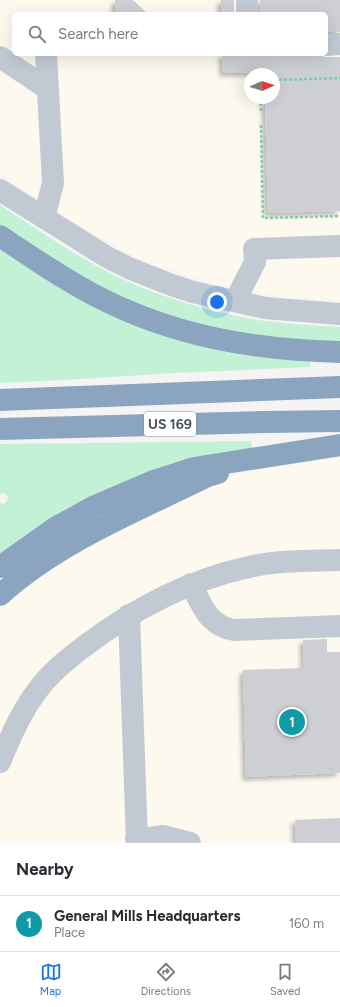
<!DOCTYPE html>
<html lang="en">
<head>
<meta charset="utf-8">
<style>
	body { margin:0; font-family:Figtree,sans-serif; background:#f7f7f7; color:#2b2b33 }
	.compass { position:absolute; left:244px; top:68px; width:36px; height:36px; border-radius:50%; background:#fff; box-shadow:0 4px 16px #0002; rotate:87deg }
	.you { position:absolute; left:217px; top:302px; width:14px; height:14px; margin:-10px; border:3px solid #fff; border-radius:50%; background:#1a73e8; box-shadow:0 0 0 6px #1a73e833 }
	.badge { display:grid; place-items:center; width:26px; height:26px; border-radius:50%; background:#1a73e8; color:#fff; font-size:13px; font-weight:700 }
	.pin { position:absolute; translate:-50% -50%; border:2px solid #fff; box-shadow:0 1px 4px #0006 }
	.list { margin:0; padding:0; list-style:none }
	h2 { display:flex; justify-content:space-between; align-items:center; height:52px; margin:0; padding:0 16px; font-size:17px }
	h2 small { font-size:13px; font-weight:400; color:#7c7c81 }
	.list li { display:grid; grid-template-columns:26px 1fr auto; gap:12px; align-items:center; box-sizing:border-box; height:56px; padding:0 16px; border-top:1px solid #e1e1e2 }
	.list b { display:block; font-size:15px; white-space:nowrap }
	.list p { margin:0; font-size:13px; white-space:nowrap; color:#7c7c81 }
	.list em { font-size:13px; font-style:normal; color:#7c7c81 }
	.icon { flex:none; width:22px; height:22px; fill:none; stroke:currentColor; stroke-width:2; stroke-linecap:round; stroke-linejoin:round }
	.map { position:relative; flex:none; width:340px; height:843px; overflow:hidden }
	.search { position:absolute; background:#fff; box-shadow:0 4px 16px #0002; left:12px; right:12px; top:12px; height:44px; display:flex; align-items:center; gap:10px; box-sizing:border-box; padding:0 14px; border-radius:6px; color:#7c7c81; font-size:15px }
	.sheet { height:108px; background:#fff }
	nav { display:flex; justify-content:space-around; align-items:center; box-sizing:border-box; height:56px; border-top:1px solid #e1e1e2; background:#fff; font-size:11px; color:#7c7c81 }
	nav a { display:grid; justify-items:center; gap:2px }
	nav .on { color:#1a73e8 }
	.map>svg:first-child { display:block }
</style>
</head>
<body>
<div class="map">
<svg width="340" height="843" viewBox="0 0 340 843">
	<defs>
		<filter id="shadow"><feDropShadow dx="-3.5" dy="3.5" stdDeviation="2" flood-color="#0004"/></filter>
	</defs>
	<rect width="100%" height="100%" fill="#f5f3f3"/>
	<path fill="#fdf9ef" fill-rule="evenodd" d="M 0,0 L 340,0 L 340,301 L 281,297 L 218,285 L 193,278 L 144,261 L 81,227 L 0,174 ZM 14,14 L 326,14 L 326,54 L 14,54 ZM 250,74 L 274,74 L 274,98 L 250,98 Z
		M 340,452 L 340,843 L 0,843 L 0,604 L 53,563 L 210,484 L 257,468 Z"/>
	<path fill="#c3f1d5" d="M 0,205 C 33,227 66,249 100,268 C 149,294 204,311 258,320 C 285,324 313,325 340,327 L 340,345 L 238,336 L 136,304 L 91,283 L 0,225 Z
		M 0,245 L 53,280 L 310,358 L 310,367 L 174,373 L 66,380 L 0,383 Z
		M 251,441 L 252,450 L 0,555 L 0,503 L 4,504 L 7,501 L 8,496 L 4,493 L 0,494 L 0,444 Z"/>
	<path fill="#cdcfd5" filter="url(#shadow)" d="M 115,0 L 133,0 L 148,14 L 115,14 Z
		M 221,0 L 234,0 L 234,14 L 221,14 Z
		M 260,0 L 340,0 L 340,32 L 326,32 L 326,14 L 260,14 Z
		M 222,54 L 318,54 L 321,56 L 326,57 L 340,57 L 340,211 L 268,213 L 265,98 L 274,98 L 274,72 L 223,73 Z
		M 327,639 L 327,652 L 340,652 L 340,773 L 246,777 L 243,670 L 304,668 L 303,640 Z
		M 340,818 L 340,843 L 296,843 L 295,820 Z"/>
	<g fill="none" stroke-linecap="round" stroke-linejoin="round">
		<path stroke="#7ad0a6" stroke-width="2.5" stroke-dasharray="3 2" stroke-linecap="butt" d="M 274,80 L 340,78
			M 260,98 L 261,112
			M 261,125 L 263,218 L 340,216"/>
		<path stroke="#c1cad2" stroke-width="22" d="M 247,0 L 247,14
			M 326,45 L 340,44
			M 0,57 L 48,89
			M 0,190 L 107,257 L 131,269 L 169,284 L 193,292 L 265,308 L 340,314
			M 44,218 L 53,183 L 46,54
			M 235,301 L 255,262 L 254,249 L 340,246
			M 191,584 C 202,605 208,626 234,630 L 340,626
			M 129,615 L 137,843
			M 0,762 C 11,735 22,710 40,687 C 51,672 67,660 82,648 C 132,610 188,580 249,567 C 279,560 310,561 340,560
			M 136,838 L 149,838 L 163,836 L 190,843"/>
		<path stroke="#8ba5c1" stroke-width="22" d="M 0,236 C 31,257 62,278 96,296 C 173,336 254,350 340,352
			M 0,400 L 340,387
			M 0,429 L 264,422 L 340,421
			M 0,567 L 55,528 L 95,506 L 151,482 L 194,468 L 340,445
			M 0,595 C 60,541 137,511 208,476 L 218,473"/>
	</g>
	<g text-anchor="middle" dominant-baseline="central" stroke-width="3" stroke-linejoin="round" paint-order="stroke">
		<rect fill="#fff" stroke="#808990" stroke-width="1" x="144" y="412" width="52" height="24" rx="3"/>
		<g font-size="14" font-weight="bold" fill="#4a5661">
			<text x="170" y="424">US 169</text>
		</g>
	</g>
</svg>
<svg class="compass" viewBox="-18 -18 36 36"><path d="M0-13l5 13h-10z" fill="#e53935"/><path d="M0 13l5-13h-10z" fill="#7c7c81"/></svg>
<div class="you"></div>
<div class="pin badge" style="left:292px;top:722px;background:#0f9aa8">1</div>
<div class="search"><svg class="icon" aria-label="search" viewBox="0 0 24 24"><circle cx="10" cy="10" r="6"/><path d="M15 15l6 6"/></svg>Search here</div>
</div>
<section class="sheet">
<h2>Nearby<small></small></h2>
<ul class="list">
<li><span class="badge" style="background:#0f9aa8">1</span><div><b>General Mills Headquarters</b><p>Place</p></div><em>160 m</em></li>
</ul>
</section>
<nav>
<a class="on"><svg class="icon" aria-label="map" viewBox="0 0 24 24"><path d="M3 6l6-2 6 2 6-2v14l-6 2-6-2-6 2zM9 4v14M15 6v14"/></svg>Map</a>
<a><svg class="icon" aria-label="directions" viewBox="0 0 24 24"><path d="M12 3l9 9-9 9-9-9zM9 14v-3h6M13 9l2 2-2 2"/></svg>Directions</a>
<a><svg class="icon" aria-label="saved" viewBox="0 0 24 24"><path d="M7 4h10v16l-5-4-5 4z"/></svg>Saved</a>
</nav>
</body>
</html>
